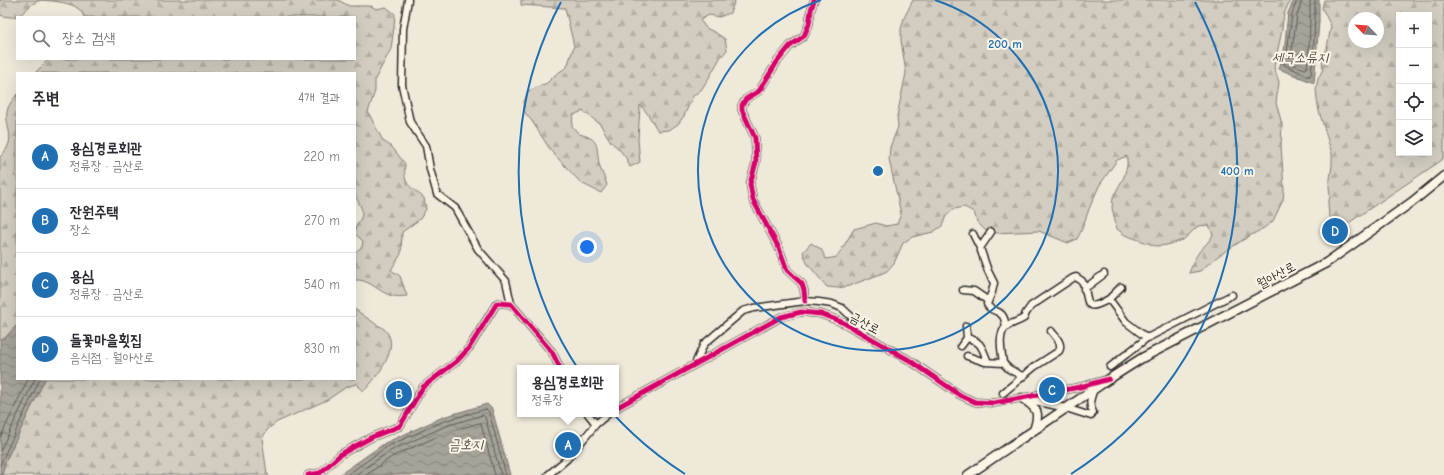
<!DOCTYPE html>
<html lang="ko">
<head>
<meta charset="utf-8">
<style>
	body { margin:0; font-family:"Comic Neue","Poor Story",sans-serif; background:#f2f2f3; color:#2b2b33 }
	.controls { position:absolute; right:12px; top:12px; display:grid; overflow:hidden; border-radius:0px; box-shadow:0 4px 16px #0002 }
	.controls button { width:36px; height:36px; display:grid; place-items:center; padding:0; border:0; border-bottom:1px solid #e1e1e2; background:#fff; color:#2b2b33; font:20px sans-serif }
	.compass { position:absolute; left:1348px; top:12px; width:36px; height:36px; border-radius:50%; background:#fff; box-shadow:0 4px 16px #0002; rotate:295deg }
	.you { position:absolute; left:587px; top:247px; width:14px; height:14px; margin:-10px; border:3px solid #fff; border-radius:50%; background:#1a73e8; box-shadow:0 0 0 6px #1a73e833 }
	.badge { display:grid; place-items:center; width:26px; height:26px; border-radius:50%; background:#1f6fb2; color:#fff; font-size:13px; font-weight:700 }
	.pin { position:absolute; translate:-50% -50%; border:2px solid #fff; box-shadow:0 1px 4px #0006 }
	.popup { position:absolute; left:517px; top:365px; width:102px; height:52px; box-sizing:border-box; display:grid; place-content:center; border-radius:0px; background:#fff; filter:drop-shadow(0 1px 3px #0005); font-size:13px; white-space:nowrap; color:#7c7c81 }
	.popup b { font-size:15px; color:#2b2b33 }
	.popup::after { content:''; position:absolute; left:50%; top:100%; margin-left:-8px; border:8px solid transparent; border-top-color:#fff }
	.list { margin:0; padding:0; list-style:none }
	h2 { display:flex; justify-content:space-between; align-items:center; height:52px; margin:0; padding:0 16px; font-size:17px }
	h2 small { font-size:13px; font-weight:400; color:#7c7c81 }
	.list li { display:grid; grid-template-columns:26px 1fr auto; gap:12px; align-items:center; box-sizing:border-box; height:64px; padding:0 16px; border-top:1px solid #e1e1e2 }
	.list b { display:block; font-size:15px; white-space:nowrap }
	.list p { margin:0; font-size:13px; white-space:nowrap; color:#7c7c81 }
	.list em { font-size:13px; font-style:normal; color:#7c7c81 }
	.icon { flex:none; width:22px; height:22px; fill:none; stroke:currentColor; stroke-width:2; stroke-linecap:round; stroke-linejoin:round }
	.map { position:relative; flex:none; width:1444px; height:475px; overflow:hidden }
	.search { position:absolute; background:#fff; box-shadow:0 4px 16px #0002; left:16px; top:16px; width:340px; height:44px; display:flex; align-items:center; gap:10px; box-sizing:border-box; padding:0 14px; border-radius:0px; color:#7c7c81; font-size:15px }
	.panel { position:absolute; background:#fff; box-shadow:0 4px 16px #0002; left:16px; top:72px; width:340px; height:308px; border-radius:0px }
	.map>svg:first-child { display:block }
</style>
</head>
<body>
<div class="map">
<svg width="1444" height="475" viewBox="0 0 1444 475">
	<defs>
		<pattern id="forest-firs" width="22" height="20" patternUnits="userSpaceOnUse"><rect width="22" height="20" fill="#d2cdc0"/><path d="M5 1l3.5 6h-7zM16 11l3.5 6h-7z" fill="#b4b0a5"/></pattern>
		<pattern id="water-waves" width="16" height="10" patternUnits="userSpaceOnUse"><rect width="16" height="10" fill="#a6a399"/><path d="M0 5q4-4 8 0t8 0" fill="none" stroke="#87857d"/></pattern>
	</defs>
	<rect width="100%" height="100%" fill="#efe9da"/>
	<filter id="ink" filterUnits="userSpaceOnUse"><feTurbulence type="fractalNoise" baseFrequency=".025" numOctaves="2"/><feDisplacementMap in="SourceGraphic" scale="8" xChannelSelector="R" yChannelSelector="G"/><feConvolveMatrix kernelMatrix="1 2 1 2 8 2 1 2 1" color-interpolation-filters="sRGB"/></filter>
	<g filter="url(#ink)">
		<path fill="url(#forest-firs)" stroke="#7e7c76" fill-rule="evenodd" d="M 0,0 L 338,0 L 349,6 L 371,6 L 376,9 L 386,7 L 395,14 L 394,27 L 391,49 L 375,79 L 375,91 L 368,112 L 383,141 L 392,147 L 405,164 C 403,186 409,185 424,198 L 426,209 L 420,219 L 402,232 L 401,254 L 391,270 L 400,276 L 407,296 C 399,297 392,297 385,293 C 375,288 367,279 355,280 L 355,252 L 362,247 L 363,241 L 355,234 C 355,222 362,222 362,212 C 362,206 356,200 355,193 L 355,73 L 35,73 L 49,59 L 355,59 L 355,17 L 84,17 C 80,4 65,3 53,1 C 49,1 44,0 41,0 C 23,5 25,23 0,15 Z
			M 521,0 L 735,0 L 730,13 L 719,17 L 709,15 L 700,20 L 706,28 L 716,33 L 725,39 L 727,50 L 720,58 L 710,76 L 701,90 L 693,96 L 684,116 L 678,124 L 669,130 L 658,131 L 647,113 L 640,105 L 638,140 L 640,162 L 630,167 L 626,158 L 619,149 L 611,142 L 600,124 L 583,111 L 573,115 L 572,126 L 579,134 C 600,139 596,145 599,164 C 601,171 605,178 607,185 L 601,193 L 581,183 L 551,151 L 532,121 L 525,113 L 524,102 L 528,91 L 547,83 L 555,75 L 567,67 L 574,46 L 565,8 L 521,5 Z
			M 913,0 L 1290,0 L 1284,14 L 1281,35 L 1274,67 L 1279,82 L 1276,103 L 1282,124 L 1281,145 L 1284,190 L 1283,200 L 1273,221 L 1264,228 L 1246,238 L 1218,256 L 1200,271 L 1189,273 C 1192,266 1194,259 1199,252 C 1204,246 1209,242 1213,235 L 1209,225 L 1198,226 L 1183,240 L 1167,245 L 1156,246 L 1125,235 L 1117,229 L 1112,208 L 1113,197 L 1124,177 L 1127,166 L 1127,156 L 1117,160 L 1099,186 L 1089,209 L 1082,229 L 1077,239 L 1068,243 L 1039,231 L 995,233 L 985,230 L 977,222 L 974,212 L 964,207 L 954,209 L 946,216 L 942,226 L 933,232 L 912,237 L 903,243 L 894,263 L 887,271 L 878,275 L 849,286 L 838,288 L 827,287 L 807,263 L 803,252 L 811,243 L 821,249 L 826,259 L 837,257 L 854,229 L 876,223 L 886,226 L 897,224 L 901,214 L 889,159 L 890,147 L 898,127 L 897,116 L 906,73 L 901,40 L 901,29 L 904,18 Z
			M 1324,0 L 1444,0 L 1444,155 L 1442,160 L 1347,224 L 1336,224 L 1329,215 L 1328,204 L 1330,197 L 1329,186 L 1332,165 L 1332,154 L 1319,111 L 1317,100 L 1316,89 L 1318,79 L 1323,69 L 1322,59 L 1327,48 L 1331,26 L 1322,8 ZM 1399,15 L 1429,15 L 1429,153 L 1399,153 ZM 1354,18 L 1378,18 L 1378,42 L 1354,42 Z
			M 17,94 L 17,325 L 6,337 L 0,340 L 0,157 C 20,137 2,127 8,108 C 10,103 14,99 17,94 Z
			M 355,309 C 361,314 367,318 373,322 C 376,325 381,326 384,329 C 403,346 376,378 364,391 L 356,384 L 346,387 L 327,400 L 277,422 L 268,429 L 262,438 L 267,474 L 269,475 L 2,475 L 5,462 L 45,379 L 355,379 Z"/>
		<path fill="url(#water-waves)" stroke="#75736d" d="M 1294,0 L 1319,0 L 1319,22 L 1314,83 L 1279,69 L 1284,52 L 1288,13 Z
			M 17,325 L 17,379 L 45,379 L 5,462 L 2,475 L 0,475 L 0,340 L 6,337 Z
			M 487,404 L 492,409 L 510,475 L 339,475 L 385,443 L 443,417 Z"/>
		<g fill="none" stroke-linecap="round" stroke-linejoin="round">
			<path stroke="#5c5b57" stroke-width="1" d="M 1297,0 L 1292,14 L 1287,52 L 1284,65 L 1309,76 L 1311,74 C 1314,50 1315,25 1315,0
				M 1302,0 L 1297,16 L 1290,62 L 1291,64 L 1305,69 L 1307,68 C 1310,45 1310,23 1310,0
				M 0,438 L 28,379
				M 0,451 L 35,379
				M 0,465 L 40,379
				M 347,475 L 388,446 L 444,421 L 486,409 L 489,412 L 506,475
				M 355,475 L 390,451 L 446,426 L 483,415 L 485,417 L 501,475
				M 366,475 L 393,456 L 448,432 L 479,423 L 481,424 L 495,475"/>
			<defs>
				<path id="minor" d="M 408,0 L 403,29 L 402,85 L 410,122 L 426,146 L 430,169 L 437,194 L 455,208 L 478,249 L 506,281 L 511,304
					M 991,232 L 980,248 L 988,271 L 994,283 L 992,292 L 987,304 C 990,312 997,309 1002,315 C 1005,318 1005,323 1006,327
					M 973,234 L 980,248
					M 1084,289 L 1104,274
					M 963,290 L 974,291 L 987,300
					M 1109,299 L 1121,287
					M 805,301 L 804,290 L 802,284 L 787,270 L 779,248 L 753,200 L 750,184 L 756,162 L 755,138 L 742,110 L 742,105 L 746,99 L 759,91 L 777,62 L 790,46 L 804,36 L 809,24 L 811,10 L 814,0
					M 966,326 L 967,338
					M 961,346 L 967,338 C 982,341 982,349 988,362
					M 967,356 L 985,362 L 1003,363
					M 695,364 L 704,344 L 743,311 L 754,308 L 805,301 L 819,302 L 832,304 L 842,308 L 856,321 L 866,335
					M 1110,367 L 1147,338 L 1232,295
					M 1022,376 L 1009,369 L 1003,363 C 1002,353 997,335 1006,327 C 1011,323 1018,322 1024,318 L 1026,313 L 1031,306 L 1073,278 L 1076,277 L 1082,281 C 1091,299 1081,315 1109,299 L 1126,322 L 1147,338
					M 1003,393 L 1034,367 L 1059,351 C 1063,344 1056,337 1051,331
					M 1026,399 L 1066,408 L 1091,416 L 1093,412 C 1088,404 1091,397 1094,389
					M 616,408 L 781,317 L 801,312 L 821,314 L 844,323 L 909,360 L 960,395 L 975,402 L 994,403 L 1080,387 L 1105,380
					M 588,414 L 596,424
					M 308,475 L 320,473 L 341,454 L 372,437 L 400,426 L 423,387 L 457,361 L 469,348 L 497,303 L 511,304 L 552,352 L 560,368
					M 548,475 L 567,459 L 596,424 L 608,414"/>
				<path id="major" d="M 1022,398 C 1038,408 1040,413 1034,430
					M 968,475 L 1109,379 L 1142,358 L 1326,263 L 1412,202 L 1444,176"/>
			</defs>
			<use href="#minor" stroke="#2b2b2b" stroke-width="9"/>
			<use href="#major" stroke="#2b2b2b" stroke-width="11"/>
			<use href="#minor" stroke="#fcf5e5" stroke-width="6"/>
			<use href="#major" stroke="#fcf5e5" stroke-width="8"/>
			<defs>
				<path id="cycleway" d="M 805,301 L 804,290 L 802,284 L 787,270 L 779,248 L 753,200 L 750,184 L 756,162 L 755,138 L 742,110 L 742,105 L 746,99 L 759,91 L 777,62 L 790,46 L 804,36 L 809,24 L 811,10 L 814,0
					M 616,408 L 781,317 L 801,312 L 821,314 L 844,323 L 909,360 L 960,395 L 975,402 L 994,403 L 1080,387 L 1109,379
					M 308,475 L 320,473 L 341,454 L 372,437 L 400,426 L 423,387 L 457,361 L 469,348 L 497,303 L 511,304 L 552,352 L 560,368"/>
			</defs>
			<use href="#cycleway" stroke="#fcf5e5" stroke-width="8"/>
			<use href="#cycleway" stroke="#d6006c" stroke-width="5"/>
		</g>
	</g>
	<g fill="none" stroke="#1f6fb2" stroke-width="2">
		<path d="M935 0A180 180 0 1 1 821 0"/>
		<path d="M685 474A359 359 0 0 1 561 2M1195 2A359 359 0 0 1 1071 474"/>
	</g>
	<g text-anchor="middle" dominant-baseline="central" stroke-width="4" stroke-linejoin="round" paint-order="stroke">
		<g font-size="13" fill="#2b2b2b" stroke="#fcf5e5">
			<text transform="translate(1276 275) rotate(-28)">월아산로</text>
			<text transform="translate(865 323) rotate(28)">금산로</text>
		</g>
		<g font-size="14" font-style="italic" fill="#565552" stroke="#fcf5e5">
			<text x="1300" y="57">세곡소류지</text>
			<text x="466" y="444">금호지</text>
		</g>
	</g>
	<circle cx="878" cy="171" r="6" fill="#1f6fb2" stroke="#fcf5e5" stroke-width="2"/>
	<g font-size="12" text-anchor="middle" font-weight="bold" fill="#1f6fb2" stroke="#fcf5e5" stroke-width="4" stroke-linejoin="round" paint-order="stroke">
		<text x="1005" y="48">200 m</text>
		<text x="1237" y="175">400 m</text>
	</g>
</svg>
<div class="controls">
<button>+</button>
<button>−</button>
<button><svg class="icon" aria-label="locate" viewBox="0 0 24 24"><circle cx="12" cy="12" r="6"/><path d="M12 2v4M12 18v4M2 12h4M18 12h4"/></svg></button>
<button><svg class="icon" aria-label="layers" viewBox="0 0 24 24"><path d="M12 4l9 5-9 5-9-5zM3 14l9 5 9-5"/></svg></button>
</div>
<svg class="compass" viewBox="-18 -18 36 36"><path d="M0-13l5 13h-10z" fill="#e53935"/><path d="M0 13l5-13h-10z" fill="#7c7c81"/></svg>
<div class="you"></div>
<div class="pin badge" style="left:568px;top:445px">A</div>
<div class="popup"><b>용심경로회관</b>정류장</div>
<div class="pin badge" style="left:399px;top:394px">B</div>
<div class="pin badge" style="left:1052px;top:390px">C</div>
<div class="pin badge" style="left:1335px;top:231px">D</div>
<div class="search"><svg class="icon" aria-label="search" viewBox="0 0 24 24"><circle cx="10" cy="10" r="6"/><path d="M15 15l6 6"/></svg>장소 검색</div>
<section class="panel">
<h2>주변<small>4개 결과</small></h2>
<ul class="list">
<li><span class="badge">A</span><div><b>용심경로회관</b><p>정류장 · 금산로</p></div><em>220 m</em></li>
<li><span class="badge">B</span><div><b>잔원주택</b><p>장소</p></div><em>270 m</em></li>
<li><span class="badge">C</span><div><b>용심</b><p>정류장 · 금산로</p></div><em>540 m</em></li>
<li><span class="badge">D</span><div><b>들꽃마을횟집</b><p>음식점 · 월아산로</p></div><em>830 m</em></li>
</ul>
</section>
</div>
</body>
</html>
